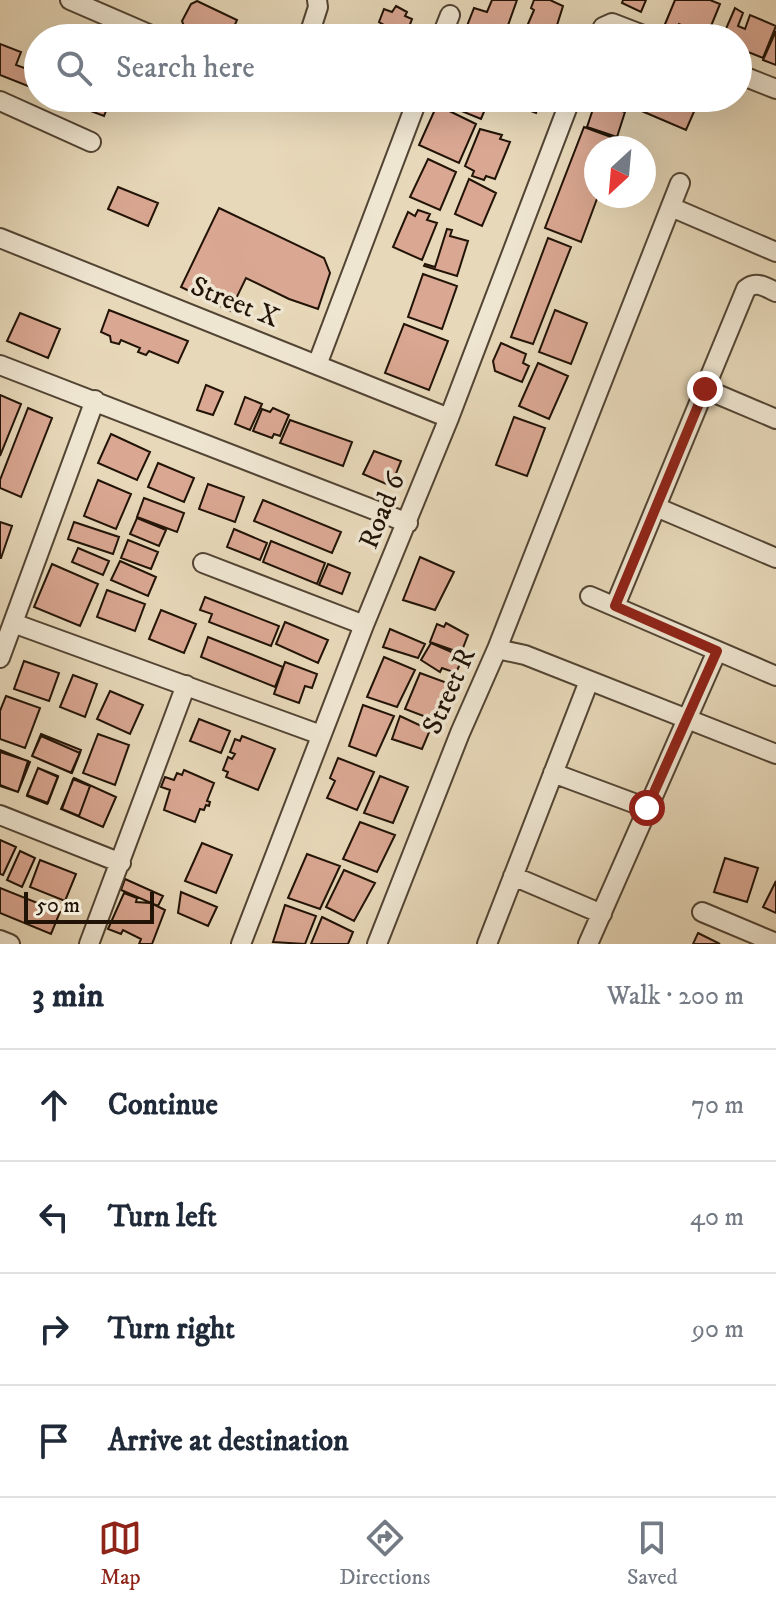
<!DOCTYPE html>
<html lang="en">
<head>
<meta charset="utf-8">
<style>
	body { margin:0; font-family:"IM FELL DW Pica",serif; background:#f6f6f7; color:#1f2937 }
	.compass { position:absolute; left:584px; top:136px; width:72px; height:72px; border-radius:50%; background:#fff; box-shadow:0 8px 32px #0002; rotate:206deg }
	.scale { position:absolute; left:24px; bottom:20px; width:130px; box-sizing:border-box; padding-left:8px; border:4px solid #211306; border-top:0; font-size:22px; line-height:28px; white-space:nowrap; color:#211306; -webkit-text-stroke:6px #efe6d2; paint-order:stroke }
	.stop { position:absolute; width:24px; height:24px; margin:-18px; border:6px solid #8f2418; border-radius:50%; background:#fff }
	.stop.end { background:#8f2418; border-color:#fff; box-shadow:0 2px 8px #0008 }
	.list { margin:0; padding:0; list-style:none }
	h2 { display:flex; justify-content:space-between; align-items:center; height:104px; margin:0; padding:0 32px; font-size:34px }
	h2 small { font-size:26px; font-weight:400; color:#747a83 }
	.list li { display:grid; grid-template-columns:52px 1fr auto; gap:24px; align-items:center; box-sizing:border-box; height:112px; padding:0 32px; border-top:2px solid #e0e1e3 }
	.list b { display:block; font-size:30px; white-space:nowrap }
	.list em { font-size:26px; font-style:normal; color:#747a83 }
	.icon { flex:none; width:44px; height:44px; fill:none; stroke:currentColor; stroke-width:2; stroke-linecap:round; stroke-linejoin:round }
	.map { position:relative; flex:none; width:776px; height:944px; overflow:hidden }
	.search { position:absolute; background:#fff; box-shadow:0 8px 32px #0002; left:24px; right:24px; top:24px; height:88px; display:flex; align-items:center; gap:20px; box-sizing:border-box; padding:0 28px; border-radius:44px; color:#747a83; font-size:30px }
	.sheet { height:552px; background:#fff }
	nav { display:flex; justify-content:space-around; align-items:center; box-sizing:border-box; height:112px; border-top:2px solid #e0e1e3; background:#fff; font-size:22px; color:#747a83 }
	nav a { display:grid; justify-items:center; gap:4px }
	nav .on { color:#8f2418 }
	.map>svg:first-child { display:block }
</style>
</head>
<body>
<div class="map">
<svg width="776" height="944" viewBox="0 0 776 944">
	<rect width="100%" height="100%" fill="#e7d8b9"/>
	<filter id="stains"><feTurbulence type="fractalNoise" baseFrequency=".0025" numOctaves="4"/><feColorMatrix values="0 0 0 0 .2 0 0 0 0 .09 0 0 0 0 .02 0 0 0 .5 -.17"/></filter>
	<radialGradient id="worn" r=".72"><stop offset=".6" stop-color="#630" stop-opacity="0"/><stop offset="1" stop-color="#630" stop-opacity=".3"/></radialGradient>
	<path fill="#daa792" stroke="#211306" stroke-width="2" d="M 492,0 L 517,0 L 507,28 L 510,30 L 507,38 L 490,38 L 489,34 L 467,26 L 474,8 L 487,12 Z
		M 534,0 L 550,0 L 563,6 L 553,38 L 522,38 L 534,10 L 531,8 Z
		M 623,0 L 646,0 L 641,12 L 622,3 Z
		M 675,0 L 710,0 L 720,4 L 707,36 L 679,24 L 675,33 L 663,29 Z
		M 197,1 L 237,20 L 229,38 L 203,38 L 186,31 L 182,21 L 191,4 Z
		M 396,6 L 407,12 L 405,16 L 412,19 L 406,35 L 383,29 L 384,25 L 379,22 L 384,9 L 392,12 Z
		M 735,8 L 743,13 L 738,26 L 745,29 L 750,15 L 776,26 L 763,58 L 738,48 L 738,38 L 722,38 Z
		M 328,30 L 347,38 L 325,38 Z
		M 776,31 L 776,65 L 763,60 Z
		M 0,44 L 21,52 L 16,65 L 27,69 L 32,56 L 38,59 L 38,90 L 0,75 Z
		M 56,98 L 111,98 L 104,116 Z
		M 458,98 L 473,98 L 472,101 L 486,107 L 481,119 L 454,108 Z
		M 500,98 L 520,98 L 515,109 L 501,104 Z
		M 598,98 L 634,98 L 629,110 Z
		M 637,98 L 700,98 L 686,130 L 637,109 Z
		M 530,99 L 539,103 L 536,113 L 523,108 Z
		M 598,103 L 625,112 L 617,137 L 587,127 L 594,106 Z
		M 437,105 L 476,124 L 459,163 L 419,145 Z
		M 584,127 L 611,137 L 617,146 L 616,148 L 596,148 L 596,196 L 598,196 L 581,242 L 545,228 Z
		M 480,129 L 502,135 L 500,139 L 510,142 L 495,179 L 486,176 L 484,180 L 472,176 L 474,171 L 465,166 Z
		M 428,159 L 456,172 L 440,210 L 410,197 Z
		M 469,179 L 496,193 L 482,226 L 455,214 Z
		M 118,187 L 158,203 L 148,226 L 108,209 Z
		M 219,208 L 324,258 L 330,273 L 318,309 L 289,299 L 246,278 L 230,311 L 181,287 Z
		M 418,210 L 430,214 L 427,220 L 437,223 L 422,260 L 393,247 L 408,212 L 415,216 Z
		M 447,229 L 452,230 L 450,236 L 468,241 L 457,276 L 424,266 L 425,264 L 435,267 Z
		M 548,238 L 571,247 L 533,344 L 511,337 Z
		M 423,274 L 457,286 L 442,329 L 408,317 Z
		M 109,310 L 188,341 L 178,363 L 149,351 L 146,355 L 138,352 L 140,348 L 121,340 L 119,344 L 111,342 L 110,336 L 101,332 Z
		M 555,310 L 587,323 L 571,364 L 539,352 Z
		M 20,313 L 60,329 L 48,358 L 7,341 Z
		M 404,324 L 448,341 L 429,390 L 385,373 Z
		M 501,343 L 526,354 L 523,363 L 529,366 L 522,382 L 495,371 L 493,361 Z
		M 538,363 L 568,376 L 549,419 L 519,406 Z
		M 206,385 L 223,392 L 213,415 L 197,410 Z
		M 0,395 L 21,404 L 0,456 Z
		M 245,397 L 262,404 L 250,430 L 235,424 Z
		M 28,408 L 52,418 L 21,497 L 0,488 L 0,480 Z
		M 273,408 L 289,415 L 280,436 L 274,434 L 272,438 L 253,431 L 262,409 L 270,412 Z
		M 514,417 L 545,428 L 527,476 L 496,465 Z
		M 290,420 L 352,442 L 343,466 L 280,443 Z
		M 111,434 L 150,452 L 137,480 L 98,463 Z
		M 374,451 L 401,461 L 391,486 L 363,474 Z
		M 158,463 L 194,478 L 184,502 L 148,487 Z
		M 98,480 L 131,494 L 116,529 L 84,516 Z
		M 208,484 L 244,497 L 235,522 L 199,509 Z
		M 144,498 L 184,513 L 177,532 L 137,517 Z
		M 263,500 L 341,532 L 332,553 L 254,521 Z
		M 137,518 L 166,530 L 159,546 L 130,534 Z
		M 0,522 L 12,526 L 1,558 L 0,558 Z
		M 74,522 L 119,537 L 113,554 L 68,539 Z
		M 234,529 L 267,543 L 260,560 L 227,547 Z
		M 128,540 L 158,552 L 151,569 L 121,558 Z
		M 271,541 L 325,563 L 317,584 L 263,562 Z
		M 78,548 L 109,561 L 103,575 L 72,562 Z
		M 420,557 L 454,572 L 435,610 L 403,600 Z
		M 120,561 L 156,577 L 148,596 L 111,580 Z
		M 52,564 L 98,584 L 80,626 L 34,607 Z
		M 328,564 L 350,573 L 342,594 L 319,585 Z
		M 107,590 L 145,604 L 135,631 L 97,617 Z
		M 205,597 L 279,626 L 271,646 L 209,622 L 212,614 L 200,610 Z
		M 161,610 L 196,624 L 184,653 L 149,639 Z
		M 285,622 L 328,640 L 318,663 L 276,644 Z
		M 446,623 L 468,635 L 461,653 L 430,642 L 437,624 L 444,627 Z
		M 390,629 L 425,644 L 418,658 L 383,647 Z
		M 208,637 L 283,667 L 275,687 L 201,657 Z
		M 431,643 L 463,657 L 456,673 L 442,668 L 440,672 L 421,660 Z
		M 384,657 L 415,670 L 397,707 L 367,697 Z
		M 24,661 L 59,673 L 49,701 L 14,689 Z
		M 285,662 L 317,674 L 312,688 L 305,686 L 299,703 L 274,694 Z
		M 420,673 L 450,684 L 434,720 L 405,709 Z
		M 73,675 L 97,684 L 85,717 L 60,707 Z
		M 110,691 L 143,705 L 130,734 L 97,719 Z
		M 6,696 L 40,708 L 25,748 L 0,739 L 0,711 Z
		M 363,705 L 394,716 L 376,756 L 349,746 Z
		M 400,716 L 430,730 L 422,749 L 392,739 Z
		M 199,719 L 230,731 L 221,753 L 190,741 Z
		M 41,734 L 81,750 L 71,773 L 32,756 Z
		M 98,734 L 129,745 L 115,785 L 83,773 Z
		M 41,736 L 80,753 L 72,773 L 32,756 Z
		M 242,736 L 275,749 L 258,790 L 226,777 L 228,772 L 223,770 L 228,757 L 232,759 L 235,754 L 230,752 L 235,739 L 240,741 Z
		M 0,750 L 30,762 L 18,792 L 0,785 Z
		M 0,752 L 28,761 L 18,792 L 0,786 Z
		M 338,758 L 374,772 L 357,810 L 327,798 L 335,781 L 330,778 Z
		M 38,768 L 58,776 L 47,804 L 27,796 Z
		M 38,768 L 58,777 L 48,803 L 27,795 Z
		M 184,770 L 214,783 L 207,801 L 210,802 L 209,806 L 206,805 L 204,810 L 200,809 L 195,822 L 164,810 L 170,790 L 161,787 L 165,777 L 174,780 L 177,773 L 182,775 Z
		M 380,776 L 408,787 L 393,823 L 364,813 Z
		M 74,778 L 116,797 L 103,827 L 61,809 Z
		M 73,779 L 90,786 L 79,816 L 62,809 Z
		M 360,822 L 395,835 L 377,872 L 343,859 Z
		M 0,840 L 16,847 L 3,875 L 0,874 Z
		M 202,843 L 232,855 L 216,893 L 185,881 Z
		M 20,851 L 35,858 L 22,887 L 7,880 Z
		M 307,854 L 340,866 L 320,909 L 288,898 Z
		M 725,858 L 758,868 L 747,902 L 714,892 Z
		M 40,860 L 76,874 L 65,901 L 30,887 Z
		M 344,870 L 375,883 L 354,921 L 326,907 Z
		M 125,879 L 163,896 L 158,906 L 121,890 Z
		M 776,881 L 776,913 L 763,907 Z
		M 0,888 L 60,912 L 51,934 L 0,913 Z
		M 181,892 L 217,907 L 208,926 L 178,913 Z
		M 124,893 L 137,898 L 136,902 L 151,903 L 165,910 L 152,944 L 139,944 L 141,939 L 123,930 L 121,934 L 108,929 Z
		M 285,905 L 316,916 L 305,944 L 273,942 Z
		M 322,917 L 353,932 L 348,944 L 311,944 Z
		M 698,933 L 720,944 L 693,944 Z"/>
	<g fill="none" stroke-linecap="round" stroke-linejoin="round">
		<defs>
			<path id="minor" d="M 70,0 L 158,38
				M 308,38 L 318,7 L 317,0
				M 441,38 L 450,15
				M 598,38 L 603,27 L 612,23 L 651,38
				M 738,74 L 776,89
				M 0,101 L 91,142
				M 671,207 L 776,252
				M 0,238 L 449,418
				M 0,365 L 408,523
				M 317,365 L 418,98
				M 705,389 L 776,419
				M 656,507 L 776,558
				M 203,563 L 364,625
				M 590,596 L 776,676
				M 615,606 L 746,289 C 756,280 765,287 776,292
				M 13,623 L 321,735
				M 497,649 L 680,183
				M 0,658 L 95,400
				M 553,773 L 647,808
				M 0,815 L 121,863
				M 513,876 L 602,914
				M 702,912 L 776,943
				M 0,940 L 10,944
				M 89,944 L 186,685
				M 241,944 L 364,625 L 449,418 L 571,98
				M 377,944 L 460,733 L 497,649 L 525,655 L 776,754
				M 487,944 L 589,681
				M 588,944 L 717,651"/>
		</defs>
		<use href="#minor" stroke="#524433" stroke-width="22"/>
		<use href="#minor" stroke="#efe6d2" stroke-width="18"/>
	</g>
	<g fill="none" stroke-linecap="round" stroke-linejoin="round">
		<path stroke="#8f2418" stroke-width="10" d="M 647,808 L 717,651 L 615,606 L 705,389"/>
	</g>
	<g text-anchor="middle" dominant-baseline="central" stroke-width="7" stroke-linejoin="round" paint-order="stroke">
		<g font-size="28" fill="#211306" stroke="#efe6d2">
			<text transform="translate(235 302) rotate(22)">Street X</text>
			<text transform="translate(382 511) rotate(-68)">Road 6</text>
			<text transform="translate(449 691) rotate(-66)">Street R</text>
		</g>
	</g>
	<rect width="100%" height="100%" filter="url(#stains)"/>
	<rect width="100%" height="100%" fill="url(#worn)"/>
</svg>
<svg class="compass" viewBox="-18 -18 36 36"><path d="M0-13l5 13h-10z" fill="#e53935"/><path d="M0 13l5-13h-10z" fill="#747a83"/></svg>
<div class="scale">50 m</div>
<div class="stop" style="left:647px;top:808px"></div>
<div class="stop end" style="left:705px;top:389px"></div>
<div class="search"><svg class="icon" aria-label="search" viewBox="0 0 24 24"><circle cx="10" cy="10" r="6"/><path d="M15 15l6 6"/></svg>Search here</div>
</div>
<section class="sheet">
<h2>3 min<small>Walk · 200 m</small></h2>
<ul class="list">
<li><svg class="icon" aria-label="ahead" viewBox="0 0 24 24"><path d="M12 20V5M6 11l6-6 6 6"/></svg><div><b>Continue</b></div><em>70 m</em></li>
<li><svg class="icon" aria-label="left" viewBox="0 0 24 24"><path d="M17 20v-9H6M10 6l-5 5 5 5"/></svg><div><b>Turn left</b></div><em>40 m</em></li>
<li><svg class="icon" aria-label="right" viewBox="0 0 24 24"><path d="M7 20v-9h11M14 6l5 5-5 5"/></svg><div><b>Turn right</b></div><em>90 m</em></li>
<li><svg class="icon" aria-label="arrive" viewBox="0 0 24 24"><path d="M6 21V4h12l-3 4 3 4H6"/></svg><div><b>Arrive at destination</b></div></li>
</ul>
</section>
<nav>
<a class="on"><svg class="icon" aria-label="map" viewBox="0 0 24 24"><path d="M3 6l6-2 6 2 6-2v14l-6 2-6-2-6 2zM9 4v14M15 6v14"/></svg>Map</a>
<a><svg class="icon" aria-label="directions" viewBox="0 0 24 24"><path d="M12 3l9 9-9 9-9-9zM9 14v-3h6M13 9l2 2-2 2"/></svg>Directions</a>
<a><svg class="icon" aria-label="saved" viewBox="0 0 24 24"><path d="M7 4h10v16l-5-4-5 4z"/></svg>Saved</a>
</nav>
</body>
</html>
